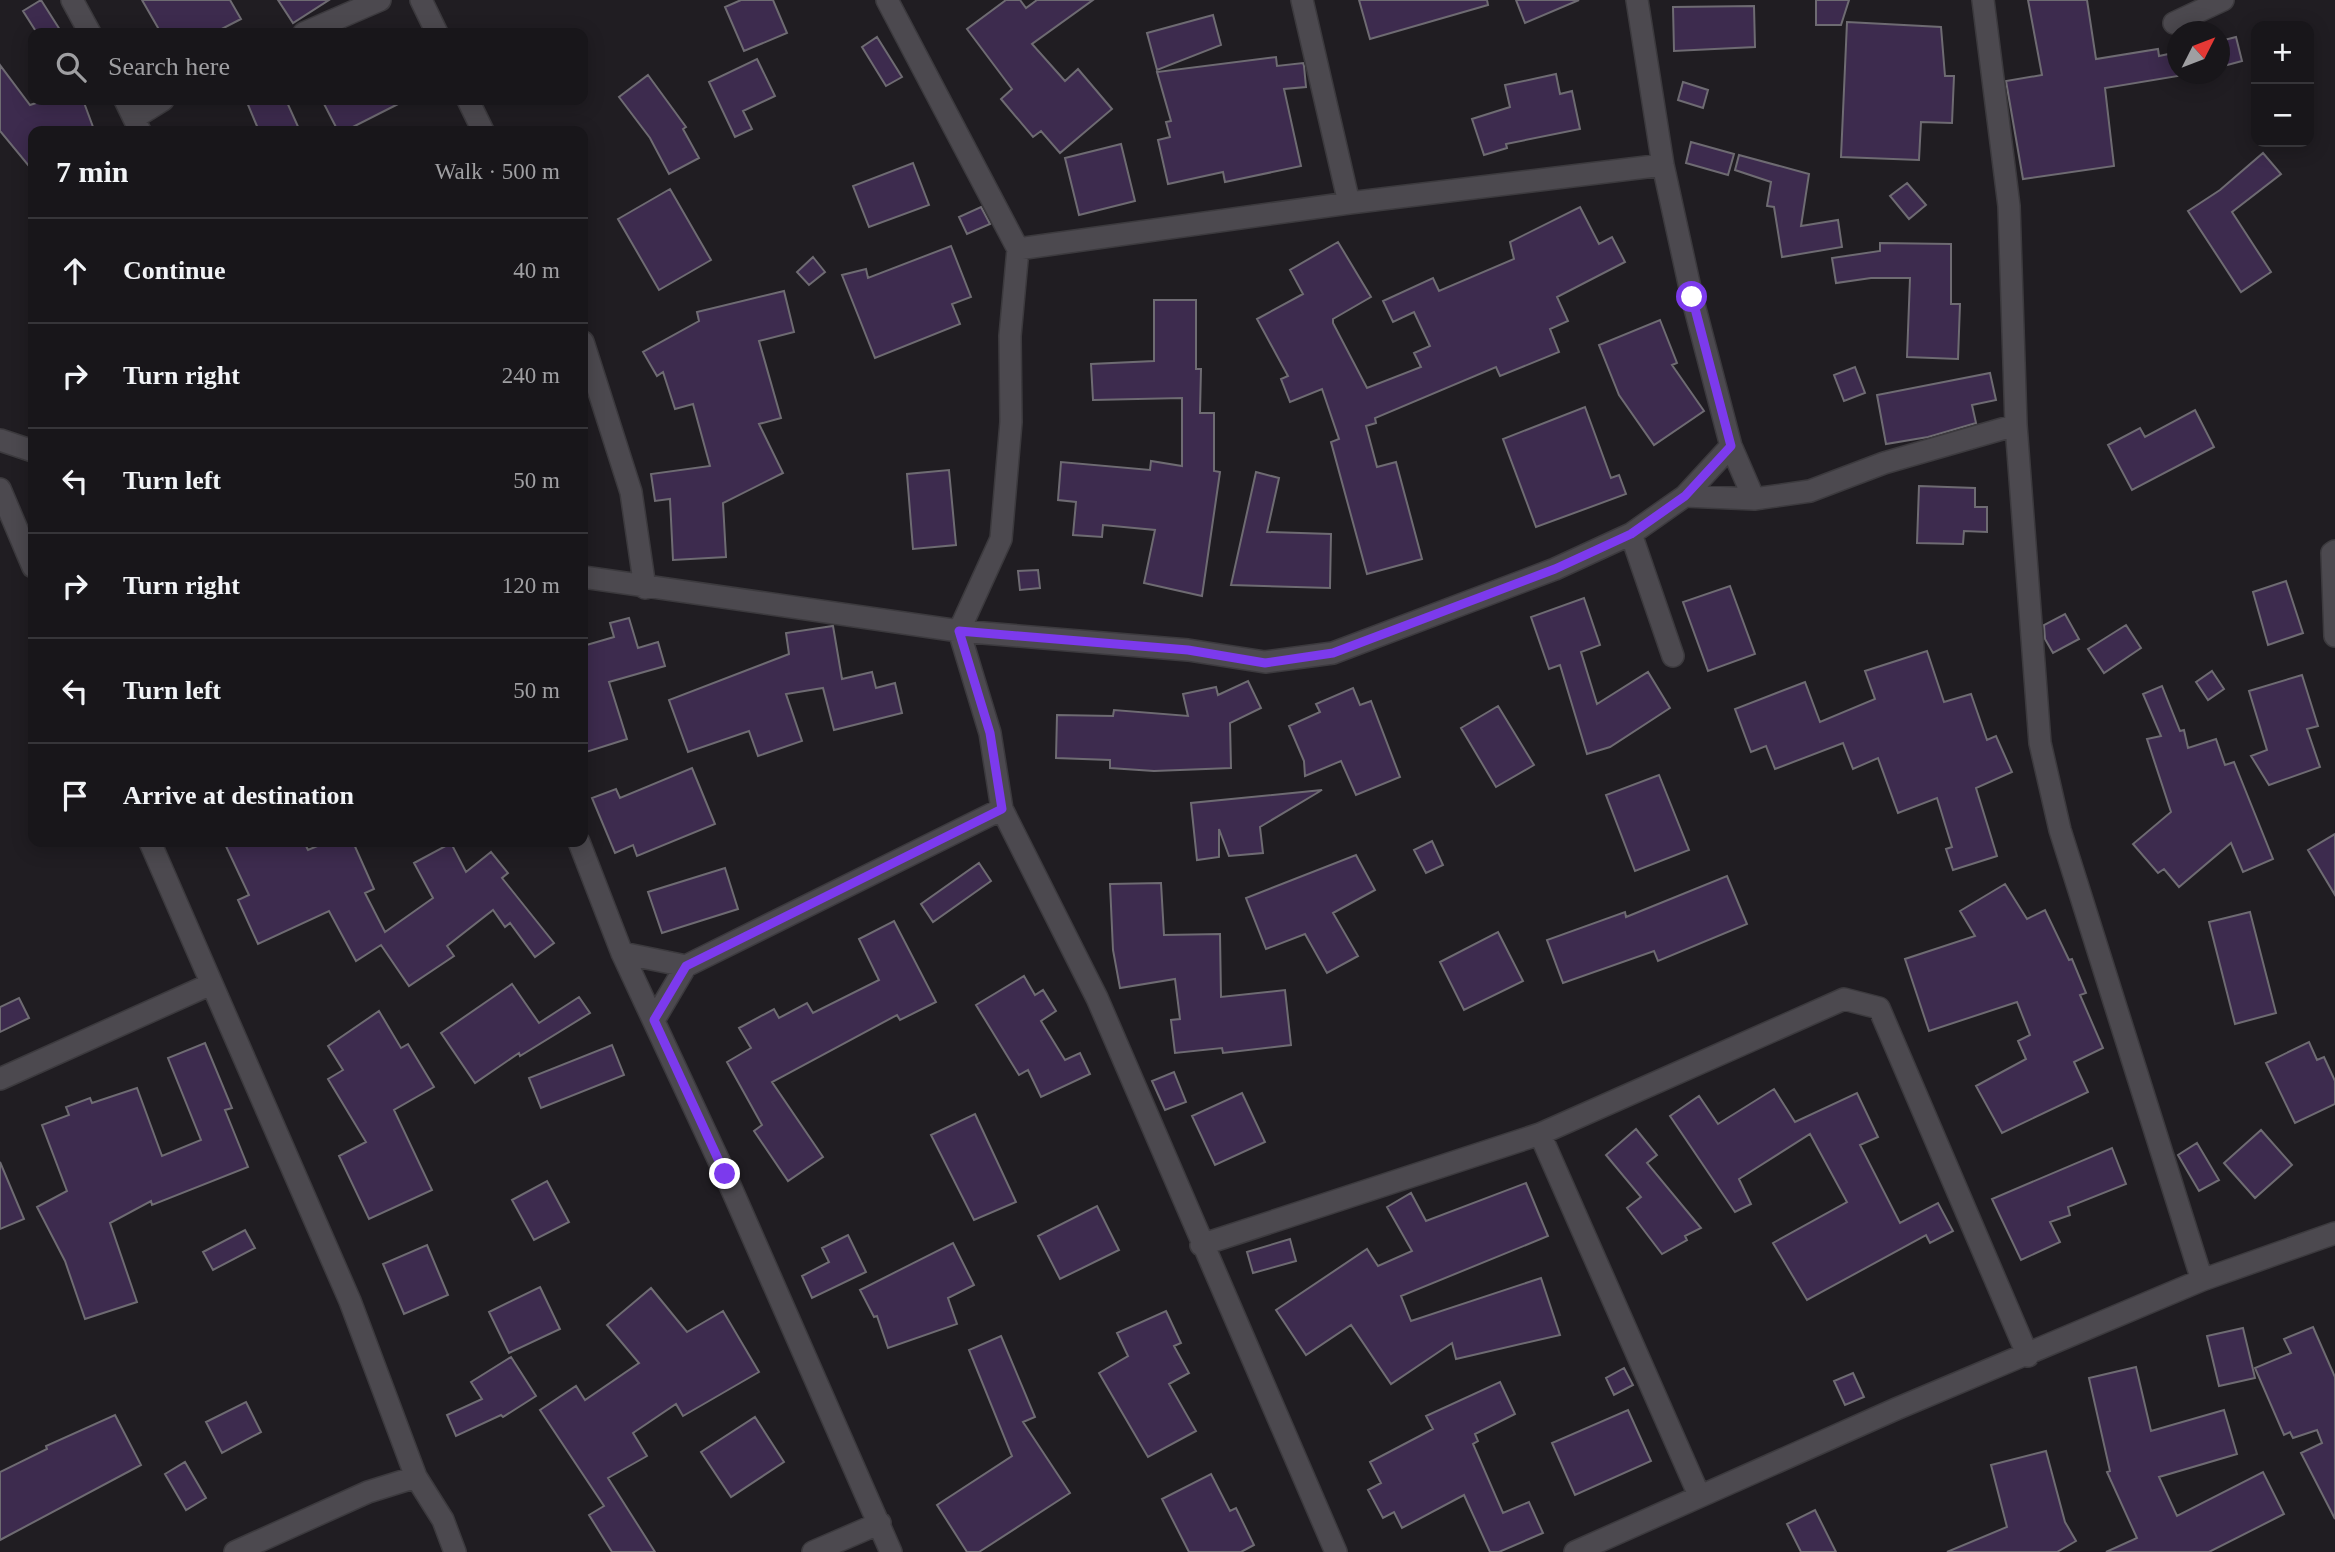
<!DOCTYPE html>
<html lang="en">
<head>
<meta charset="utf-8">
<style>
	body { margin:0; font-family:Georgia,serif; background:#211f23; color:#f1f3f6 }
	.controls { position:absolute; right:21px; top:21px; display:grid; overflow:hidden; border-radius:14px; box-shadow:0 4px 18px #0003 }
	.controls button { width:63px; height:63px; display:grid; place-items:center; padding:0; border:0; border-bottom:2px solid #363539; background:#18161a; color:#f1f3f6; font:35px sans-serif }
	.compass { position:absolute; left:2167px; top:21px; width:63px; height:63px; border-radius:50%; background:#18161a; box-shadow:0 4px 18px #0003; rotate:48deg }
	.stop { position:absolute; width:21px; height:21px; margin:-16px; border:5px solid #7c3aed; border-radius:50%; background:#fff }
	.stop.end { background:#7c3aed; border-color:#fff; box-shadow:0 2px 7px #0008 }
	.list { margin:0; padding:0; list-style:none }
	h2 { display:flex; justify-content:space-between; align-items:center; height:91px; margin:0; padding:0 28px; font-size:30px }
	h2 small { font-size:23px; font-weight:400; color:#9f9fa2 }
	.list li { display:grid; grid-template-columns:46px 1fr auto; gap:21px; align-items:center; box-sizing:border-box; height:105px; padding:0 28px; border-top:2px solid #363539 }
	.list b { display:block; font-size:26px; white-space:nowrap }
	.list em { font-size:23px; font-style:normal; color:#9f9fa2 }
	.icon { flex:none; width:38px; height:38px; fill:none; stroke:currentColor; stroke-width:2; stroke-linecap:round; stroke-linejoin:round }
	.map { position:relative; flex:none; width:2335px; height:1552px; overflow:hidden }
	.search { position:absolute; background:#18161a; box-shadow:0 4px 18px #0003; left:28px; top:28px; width:560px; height:77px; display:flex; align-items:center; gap:18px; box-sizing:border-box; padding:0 24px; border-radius:14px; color:#9f9fa2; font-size:26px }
	.panel { position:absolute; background:#18161a; box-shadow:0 4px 18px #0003; left:28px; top:126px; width:560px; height:721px; border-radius:14px }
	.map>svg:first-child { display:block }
</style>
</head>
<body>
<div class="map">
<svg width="2335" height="1552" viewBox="0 0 2335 1552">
	<rect width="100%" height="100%" fill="#201d22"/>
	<path fill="#3d2b4e" stroke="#6e6b72" stroke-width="2" d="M 41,0 L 62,33 L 37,33 L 23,11 Z
		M 142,0 L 230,0 L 241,19 L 214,33 L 161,33 Z
		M 278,0 L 329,0 L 293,23 Z
		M 741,0 L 773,0 L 787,33 L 744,51 L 725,7 Z
		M 1006,0 L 1020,0 L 1026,8 L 1037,0 L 1093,0 L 1032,44 L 1065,81 L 1078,69 L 1112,109 L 1060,153 L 1041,131 L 1033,137 L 1001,99 L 1012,89 L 967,29 Z
		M 1359,0 L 1487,0 L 1488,5 L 1370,39 Z
		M 1516,0 L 1579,0 L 1525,23 Z
		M 1816,0 L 1849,0 L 1841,25 L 1816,25 Z
		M 2028,0 L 2087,0 L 2096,59 L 2158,49 L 2159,56 L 2178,52 L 2178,76 L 2105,88 L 2114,166 L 2023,179 L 2006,81 L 2042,75 Z
		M 1754,6 L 1755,47 L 1674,51 L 1673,7 Z
		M 1213,15 L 1221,45 L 1157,70 L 1147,33 Z
		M 1847,22 L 1941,27 L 1945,76 L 1954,76 L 1952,123 L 1921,122 L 1919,160 L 1841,157 Z
		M 877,37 L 902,77 L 886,86 L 862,47 Z
		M 2236,37 L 2242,61 L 2220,67 L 2220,41 Z
		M 1276,57 L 1277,66 L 1303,63 L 1304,66 L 1306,87 L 1284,89 L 1301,166 L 1225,182 L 1223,172 L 1168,184 L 1158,140 L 1170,137 L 1166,122 L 1171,121 L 1157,72 Z
		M 757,59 L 775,96 L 743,111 L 752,129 L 735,137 L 709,82 Z
		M 0,65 L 30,105 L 45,100 L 83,100 L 93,127 L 82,131 L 33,131 L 33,171 L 0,131 Z
		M 1556,74 L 1560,94 L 1572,91 L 1580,129 L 1506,144 L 1507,148 L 1484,155 L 1472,119 L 1510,107 L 1505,85 Z
		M 648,75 L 686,127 L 683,129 L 699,158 L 669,174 L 650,138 L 619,97 Z
		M 1683,82 L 1708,90 L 1703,108 L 1678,100 Z
		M 246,100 L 286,100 L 300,131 L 259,131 Z
		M 322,100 L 406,100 L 345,131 L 338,131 Z
		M 1691,142 L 1734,154 L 1728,175 L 1686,163 Z
		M 1121,144 L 1135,201 L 1079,215 L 1065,158 Z
		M 2263,153 L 2281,174 L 2232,212 L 2271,272 L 2241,292 L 2188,211 L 2220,190 Z
		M 1739,155 L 1809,174 L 1801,226 L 1838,220 L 1842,247 L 1782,257 L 1774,207 L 1767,206 L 1771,182 L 1735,170 Z
		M 913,163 L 929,205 L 869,227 L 853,186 Z
		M 1907,183 L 1926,205 L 1909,219 L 1890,196 Z
		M 670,189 L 711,260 L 659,290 L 618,219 Z
		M 981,207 L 990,224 L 967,234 L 959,217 Z
		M 1580,207 L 1599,244 L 1612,237 L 1625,262 L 1557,297 L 1568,321 L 1550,329 L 1559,352 L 1500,376 L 1496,367 L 1375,418 L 1376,423 L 1366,426 L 1377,467 L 1396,462 L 1422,559 L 1367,574 L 1331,442 L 1339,439 L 1322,389 L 1290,402 L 1281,379 L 1288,376 L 1257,319 L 1303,294 L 1290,270 L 1338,242 L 1371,297 L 1333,319 L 1333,323 L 1367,388 L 1421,367 L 1414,353 L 1430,346 L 1414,312 L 1393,322 L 1383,301 L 1433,278 L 1439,291 L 1514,259 L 1510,242 Z
		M 1880,243 L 1951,244 L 1951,304 L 1960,304 L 1958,359 L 1907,357 L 1910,278 L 1871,278 L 1836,283 L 1832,258 L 1880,251 Z
		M 951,246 L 971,297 L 952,304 L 960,324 L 875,358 L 842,275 L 866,269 L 868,278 Z
		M 813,257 L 825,272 L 809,285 L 797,272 Z
		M 784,291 L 794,332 L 759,341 L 781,418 L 759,424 L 783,473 L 723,503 L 726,557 L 673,560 L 670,499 L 655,501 L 651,474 L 710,466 L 693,404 L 675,409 L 663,372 L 657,376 L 643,352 L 699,321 L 697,312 Z
		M 1154,300 L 1196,300 L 1196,369 L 1201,369 L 1200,413 L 1214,413 L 1214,471 L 1220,472 L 1202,596 L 1144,583 L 1155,530 L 1103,525 L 1102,537 L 1073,535 L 1076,502 L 1058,500 L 1061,462 L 1150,470 L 1151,461 L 1182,466 L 1182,398 L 1093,400 L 1091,364 L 1154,361 Z
		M 1660,320 L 1677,363 L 1672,365 L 1704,411 L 1654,445 L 1619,395 L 1599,345 Z
		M 1855,367 L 1865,393 L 1844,401 L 1834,375 Z
		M 1990,373 L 1996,400 L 1972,405 L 1976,423 L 1928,437 L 1886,444 L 1877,395 Z
		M 1585,407 L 1611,478 L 1619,475 L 1626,494 L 1536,527 L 1503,439 Z
		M 2195,410 L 2214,447 L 2132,490 L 2108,445 L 2140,428 L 2145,437 Z
		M 949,470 L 956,545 L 913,549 L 907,474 Z
		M 1256,472 L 1279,478 L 1267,532 L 1331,534 L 1330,588 L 1231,585 Z
		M 1919,486 L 1975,488 L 1975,507 L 1987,507 L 1987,532 L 1964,531 L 1963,544 L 1917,543 Z
		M 1038,570 L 1040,588 L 1020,590 L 1018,571 Z
		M 2286,581 L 2303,633 L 2268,645 L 2253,592 Z
		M 1730,586 L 1755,654 L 1708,671 L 1683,602 Z
		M 1584,598 L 1600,645 L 1581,652 L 1597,704 L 1648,672 L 1670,708 L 1610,747 L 1587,754 L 1560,665 L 1549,669 L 1531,617 Z
		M 2065,614 L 2079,639 L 2053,653 L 2045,639 L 2044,625 Z
		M 629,618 L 638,648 L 658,642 L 665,666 L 609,682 L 627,739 L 583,753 L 583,646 L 614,637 L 610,623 Z
		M 2126,625 L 2141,648 L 2104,673 L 2088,649 Z
		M 833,626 L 842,679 L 872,672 L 876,688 L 895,683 L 902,713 L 834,730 L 823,688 L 786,694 L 802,741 L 758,756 L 749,731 L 688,752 L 669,700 L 789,654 L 786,633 Z
		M 1927,651 L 1944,702 L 1971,694 L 1987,740 L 1996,736 L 2012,772 L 1976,788 L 1997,856 L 1953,870 L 1946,849 L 1952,847 L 1937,798 L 1898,813 L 1878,758 L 1853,769 L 1843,743 L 1775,769 L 1766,746 L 1751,752 L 1735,709 L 1805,682 L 1820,722 L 1875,699 L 1865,671 Z
		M 2212,671 L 2224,689 L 2208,700 L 2196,682 Z
		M 2302,675 L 2318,726 L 2307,729 L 2320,767 L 2269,785 L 2251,756 L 2267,750 L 2249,691 Z
		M 1248,681 L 1261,708 L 1230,723 L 1231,768 L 1154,771 L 1110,768 L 1110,760 L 1056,758 L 1057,715 L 1113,716 L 1114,710 L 1188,716 L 1183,694 L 1216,687 L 1218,695 Z
		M 2162,686 L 2180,731 L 2184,730 L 2188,748 L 2216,739 L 2225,765 L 2234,762 L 2273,859 L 2243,872 L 2231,843 L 2179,887 L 2164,869 L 2158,873 L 2133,844 L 2171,812 L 2147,739 L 2161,736 L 2143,694 Z
		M 1353,688 L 1360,705 L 1371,701 L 1400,777 L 1356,795 L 1341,761 L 1305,776 L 1304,761 L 1289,726 L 1320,712 L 1316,704 Z
		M 1498,706 L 1534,765 L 1496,787 L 1461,728 Z
		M 692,768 L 715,824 L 637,856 L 633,845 L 615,853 L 592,798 L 616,789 L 620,798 Z
		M 1659,775 L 1689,850 L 1635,871 L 1606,795 Z
		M 1322,790 L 1260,827 L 1263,853 L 1229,856 L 1219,829 L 1219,857 L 1197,860 L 1191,803 Z
		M 2335,834 L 2335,895 L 2308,850 Z
		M 1432,841 L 1443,865 L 1426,873 L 1414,850 Z
		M 224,842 L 304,842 L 308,850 L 327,842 L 353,842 L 374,889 L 365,893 L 385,932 L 433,898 L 414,863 L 451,843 L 466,872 L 491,852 L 508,873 L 502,878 L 554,943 L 535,957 L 510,923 L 505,927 L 493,910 L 447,946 L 454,956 L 409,986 L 381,945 L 356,961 L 329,911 L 258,944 L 238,900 L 249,895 Z
		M 1356,855 L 1375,890 L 1333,913 L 1358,956 L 1327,973 L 1305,934 L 1266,949 L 1246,898 Z
		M 979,863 L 991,881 L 933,922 L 921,904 Z
		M 725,868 L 738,909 L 662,933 L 648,892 Z
		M 1727,876 L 1747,924 L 1658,961 L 1654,951 L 1563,983 L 1547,940 L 1625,912 L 1626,917 Z
		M 1161,883 L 1164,935 L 1220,934 L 1221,997 L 1285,990 L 1291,1045 L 1223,1053 L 1222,1048 L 1175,1053 L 1171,1020 L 1180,1019 L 1175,979 L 1120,988 L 1113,950 L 1110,884 Z
		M 2005,884 L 2027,919 L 2045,910 L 2069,960 L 2072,959 L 2086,993 L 2080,995 L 2103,1048 L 2074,1062 L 2088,1092 L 2002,1133 L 1976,1086 L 2026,1059 L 2018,1041 L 2030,1035 L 2017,1002 L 1929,1031 L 1905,959 L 1975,936 L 1960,911 Z
		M 2250,912 L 2276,1013 L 2235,1024 L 2209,922 Z
		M 894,921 L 936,1002 L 900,1020 L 897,1015 L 772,1082 L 823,1157 L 788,1181 L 754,1131 L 762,1125 L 727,1062 L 751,1048 L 739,1028 L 774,1009 L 779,1018 L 807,1003 L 813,1013 L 879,980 L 859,939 Z
		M 1498,932 L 1523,981 L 1464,1010 L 1440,962 Z
		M 1024,976 L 1035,995 L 1043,990 L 1056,1011 L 1041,1021 L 1065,1060 L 1080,1053 L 1090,1074 L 1041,1097 L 1028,1070 L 1019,1075 L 976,1005 Z
		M 512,984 L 539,1023 L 579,997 L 590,1013 L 520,1056 L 519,1053 L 475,1083 L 441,1033 Z
		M 19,998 L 29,1018 L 0,1032 L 0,1007 Z
		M 379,1011 L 401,1048 L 408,1044 L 434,1087 L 394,1110 L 432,1190 L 369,1219 L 339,1156 L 366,1142 L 328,1079 L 343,1070 L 328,1046 Z
		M 2309,1042 L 2317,1060 L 2324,1057 L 2335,1081 L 2335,1104 L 2295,1123 L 2266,1063 Z
		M 205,1043 L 232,1108 L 225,1110 L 248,1167 L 152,1205 L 151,1201 L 110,1223 L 137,1302 L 85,1319 L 65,1261 L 37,1207 L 67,1191 L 42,1125 L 69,1115 L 66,1107 L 90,1098 L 92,1103 L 137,1088 L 162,1156 L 201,1140 L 168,1058 Z
		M 612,1045 L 624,1075 L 541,1108 L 529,1078 Z
		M 1174,1072 L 1186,1102 L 1165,1110 L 1152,1081 Z
		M 1774,1089 L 1795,1122 L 1857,1093 L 1878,1137 L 1860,1145 L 1900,1223 L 1938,1203 L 1953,1231 L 1930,1243 L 1926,1235 L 1807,1300 L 1773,1243 L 1847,1202 L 1810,1134 L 1739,1179 L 1751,1204 L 1735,1212 L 1670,1116 L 1699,1096 L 1718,1124 Z
		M 1242,1093 L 1265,1142 L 1215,1165 L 1192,1116 Z
		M 975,1114 L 1016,1202 L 974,1220 L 931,1135 Z
		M 1636,1129 L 1657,1155 L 1647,1163 L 1701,1228 L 1685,1236 L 1687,1240 L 1662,1254 L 1627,1208 L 1641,1197 L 1606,1155 Z
		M 2261,1130 L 2292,1165 L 2255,1198 L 2224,1163 Z
		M 2197,1143 L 2219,1180 L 2199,1191 L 2178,1155 Z
		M 2112,1148 L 2126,1184 L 2068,1207 L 2070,1215 L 2050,1222 L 2060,1242 L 2021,1260 L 1992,1199 Z
		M 0,1162 L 24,1219 L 0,1229 Z
		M 547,1181 L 569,1222 L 534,1240 L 512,1200 Z
		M 1526,1183 L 1548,1236 L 1401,1296 L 1411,1321 L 1541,1278 L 1560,1335 L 1456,1359 L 1452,1343 L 1391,1384 L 1351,1325 L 1306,1355 L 1276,1310 L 1367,1249 L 1378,1266 L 1412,1251 L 1387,1207 L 1411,1193 L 1426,1221 Z
		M 1097,1206 L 1119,1250 L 1060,1279 L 1038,1236 Z
		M 245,1230 L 255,1248 L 213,1270 L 203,1252 Z
		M 848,1235 L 866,1272 L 812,1298 L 802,1276 L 829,1262 L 822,1248 Z
		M 1290,1239 L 1296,1261 L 1253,1273 L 1247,1252 Z
		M 953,1243 L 974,1285 L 948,1298 L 957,1324 L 888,1348 L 877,1316 L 874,1317 L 860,1290 Z
		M 427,1245 L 448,1295 L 404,1314 L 383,1264 Z
		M 540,1287 L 560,1329 L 509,1353 L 489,1312 Z
		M 651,1288 L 687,1332 L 723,1311 L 759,1372 L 683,1416 L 676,1404 L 633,1433 L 647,1456 L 608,1478 L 655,1552 L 612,1552 L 589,1515 L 604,1506 L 540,1410 L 576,1386 L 585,1400 L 639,1363 L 607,1325 Z
		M 1166,1311 L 1181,1343 L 1174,1346 L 1189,1373 L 1169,1384 L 1196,1431 L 1148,1457 L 1099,1373 L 1128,1356 L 1117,1333 Z
		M 2313,1327 L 2335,1377 L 2335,1519 L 2301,1453 L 2322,1443 L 2317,1430 L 2293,1438 L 2290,1432 L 2284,1435 L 2255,1368 L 2291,1353 L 2284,1339 Z
		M 2243,1328 L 2255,1378 L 2219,1386 L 2207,1336 Z
		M 1001,1336 L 1035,1417 L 1023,1422 L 1070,1493 L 979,1552 L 967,1552 L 937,1505 L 1012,1456 L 969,1350 Z
		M 511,1357 L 536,1396 L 503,1417 L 501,1415 L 456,1436 L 447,1415 L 482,1399 L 471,1382 Z
		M 2136,1367 L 2151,1431 L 2224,1410 L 2237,1454 L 2159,1477 L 2177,1516 L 2263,1472 L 2284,1514 L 2209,1552 L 2106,1552 L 2137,1538 L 2107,1472 L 2110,1471 L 2089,1378 Z
		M 1624,1368 L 1633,1385 L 1614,1395 L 1606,1378 Z
		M 1853,1373 L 1864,1397 L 1845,1405 L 1834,1381 Z
		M 1500,1382 L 1515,1414 L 1475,1434 L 1478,1441 L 1473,1444 L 1503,1513 L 1529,1502 L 1543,1533 L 1499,1552 L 1490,1552 L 1464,1495 L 1402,1528 L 1394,1512 L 1383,1518 L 1368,1490 L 1381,1483 L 1370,1462 L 1433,1429 L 1426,1416 Z
		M 246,1402 L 261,1432 L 222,1453 L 206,1422 Z
		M 1628,1410 L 1651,1461 L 1575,1495 L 1552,1443 Z
		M 115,1415 L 141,1465 L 0,1540 L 0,1472 L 47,1449 L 46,1446 Z
		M 755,1417 L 784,1462 L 731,1497 L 701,1452 Z
		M 2046,1451 L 2065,1522 L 2076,1541 L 2057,1552 L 1947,1552 L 2007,1527 L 1991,1465 Z
		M 185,1462 L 206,1498 L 186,1510 L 165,1474 Z
		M 1211,1474 L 1230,1511 L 1236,1508 L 1254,1545 L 1241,1552 L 1189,1552 L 1162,1499 Z
		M 1815,1510 L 1836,1552 L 1801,1552 L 1787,1524 Z"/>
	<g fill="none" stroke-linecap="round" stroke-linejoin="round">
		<defs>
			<path id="minor" d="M 72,0 L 90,33
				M 421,0 L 437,33
				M 887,0 L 1018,249 L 1010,336 L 1011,422 L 1001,539 L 959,631 L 990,733 L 1002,809 L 1097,998 L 1336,1552
				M 1302,0 L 1349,203
				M 1637,0 L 1663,165 L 1692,297 L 1731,446 L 1754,499
				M 1983,0 L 2009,206 L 2016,425 L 2040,743 L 2060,830 L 2202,1280
				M 2174,23 L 2223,0
				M 304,33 L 380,0
				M 125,100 L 140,131
				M 468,100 L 483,131
				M 134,118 L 163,100
				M 1018,249 L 1349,203 L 1663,165
				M 583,342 L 631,492 L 645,588
				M 0,440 L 33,451
				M 0,489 L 33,567
				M 1685,496 L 1731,446
				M 1631,534 L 1673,656
				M 2335,551 L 2332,553 L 2335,636
				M 583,577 L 959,631 L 1188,650 L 1265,662 L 1333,653 L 1555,569 L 1631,534 L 1685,496 L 1754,499 L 1810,491 L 1884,463 L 2016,425
				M 150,842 L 350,1301 L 416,1477
				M 579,842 L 622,953 L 725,1174 L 891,1552
				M 622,953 L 686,966
				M 654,1020 L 686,966 L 1002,809
				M 0,1079 L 211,984
				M 1540,1134 L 1699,1495
				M 1201,1245 L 1540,1134 L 1844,999 L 1879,1008 L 2028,1356
				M 235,1552 L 368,1492 L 416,1477 L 443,1520 L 455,1552
				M 813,1552 L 880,1523
				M 1575,1552 L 1896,1409 L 2202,1280 L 2335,1233"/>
		</defs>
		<use href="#minor" stroke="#3c3a3e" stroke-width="24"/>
		<use href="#minor" stroke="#4c494f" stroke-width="21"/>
	</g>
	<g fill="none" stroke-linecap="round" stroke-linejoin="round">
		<path stroke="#7c3aed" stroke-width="9" d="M 725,1174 L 654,1020 L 686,966 L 1002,809 L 990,733 L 959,631 L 1188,650 L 1265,663 L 1333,653 L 1555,569 L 1631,534 L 1685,496 L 1731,446 L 1692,297"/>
	</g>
</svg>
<div class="controls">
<button>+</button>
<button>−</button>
</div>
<svg class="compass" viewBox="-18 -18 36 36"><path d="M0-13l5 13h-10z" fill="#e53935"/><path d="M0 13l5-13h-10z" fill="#9f9fa2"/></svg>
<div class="stop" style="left:1692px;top:297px"></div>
<div class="stop end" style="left:725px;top:1174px"></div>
<div class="search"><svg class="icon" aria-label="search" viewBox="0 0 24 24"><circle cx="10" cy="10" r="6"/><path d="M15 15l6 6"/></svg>Search here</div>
<section class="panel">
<h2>7 min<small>Walk · 500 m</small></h2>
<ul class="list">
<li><svg class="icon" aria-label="ahead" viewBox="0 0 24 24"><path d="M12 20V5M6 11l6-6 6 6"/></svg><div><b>Continue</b></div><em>40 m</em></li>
<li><svg class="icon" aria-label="right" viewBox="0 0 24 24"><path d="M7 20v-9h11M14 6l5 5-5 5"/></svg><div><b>Turn right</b></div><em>240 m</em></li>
<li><svg class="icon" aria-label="left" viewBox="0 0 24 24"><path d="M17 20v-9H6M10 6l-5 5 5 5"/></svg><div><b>Turn left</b></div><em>50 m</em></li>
<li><svg class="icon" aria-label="right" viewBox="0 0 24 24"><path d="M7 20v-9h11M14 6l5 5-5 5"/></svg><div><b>Turn right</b></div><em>120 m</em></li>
<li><svg class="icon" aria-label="left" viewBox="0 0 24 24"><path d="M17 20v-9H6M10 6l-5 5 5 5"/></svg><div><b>Turn left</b></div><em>50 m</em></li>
<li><svg class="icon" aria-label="arrive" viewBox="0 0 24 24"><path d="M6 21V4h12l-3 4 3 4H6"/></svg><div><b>Arrive at destination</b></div></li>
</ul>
</section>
</div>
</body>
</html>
